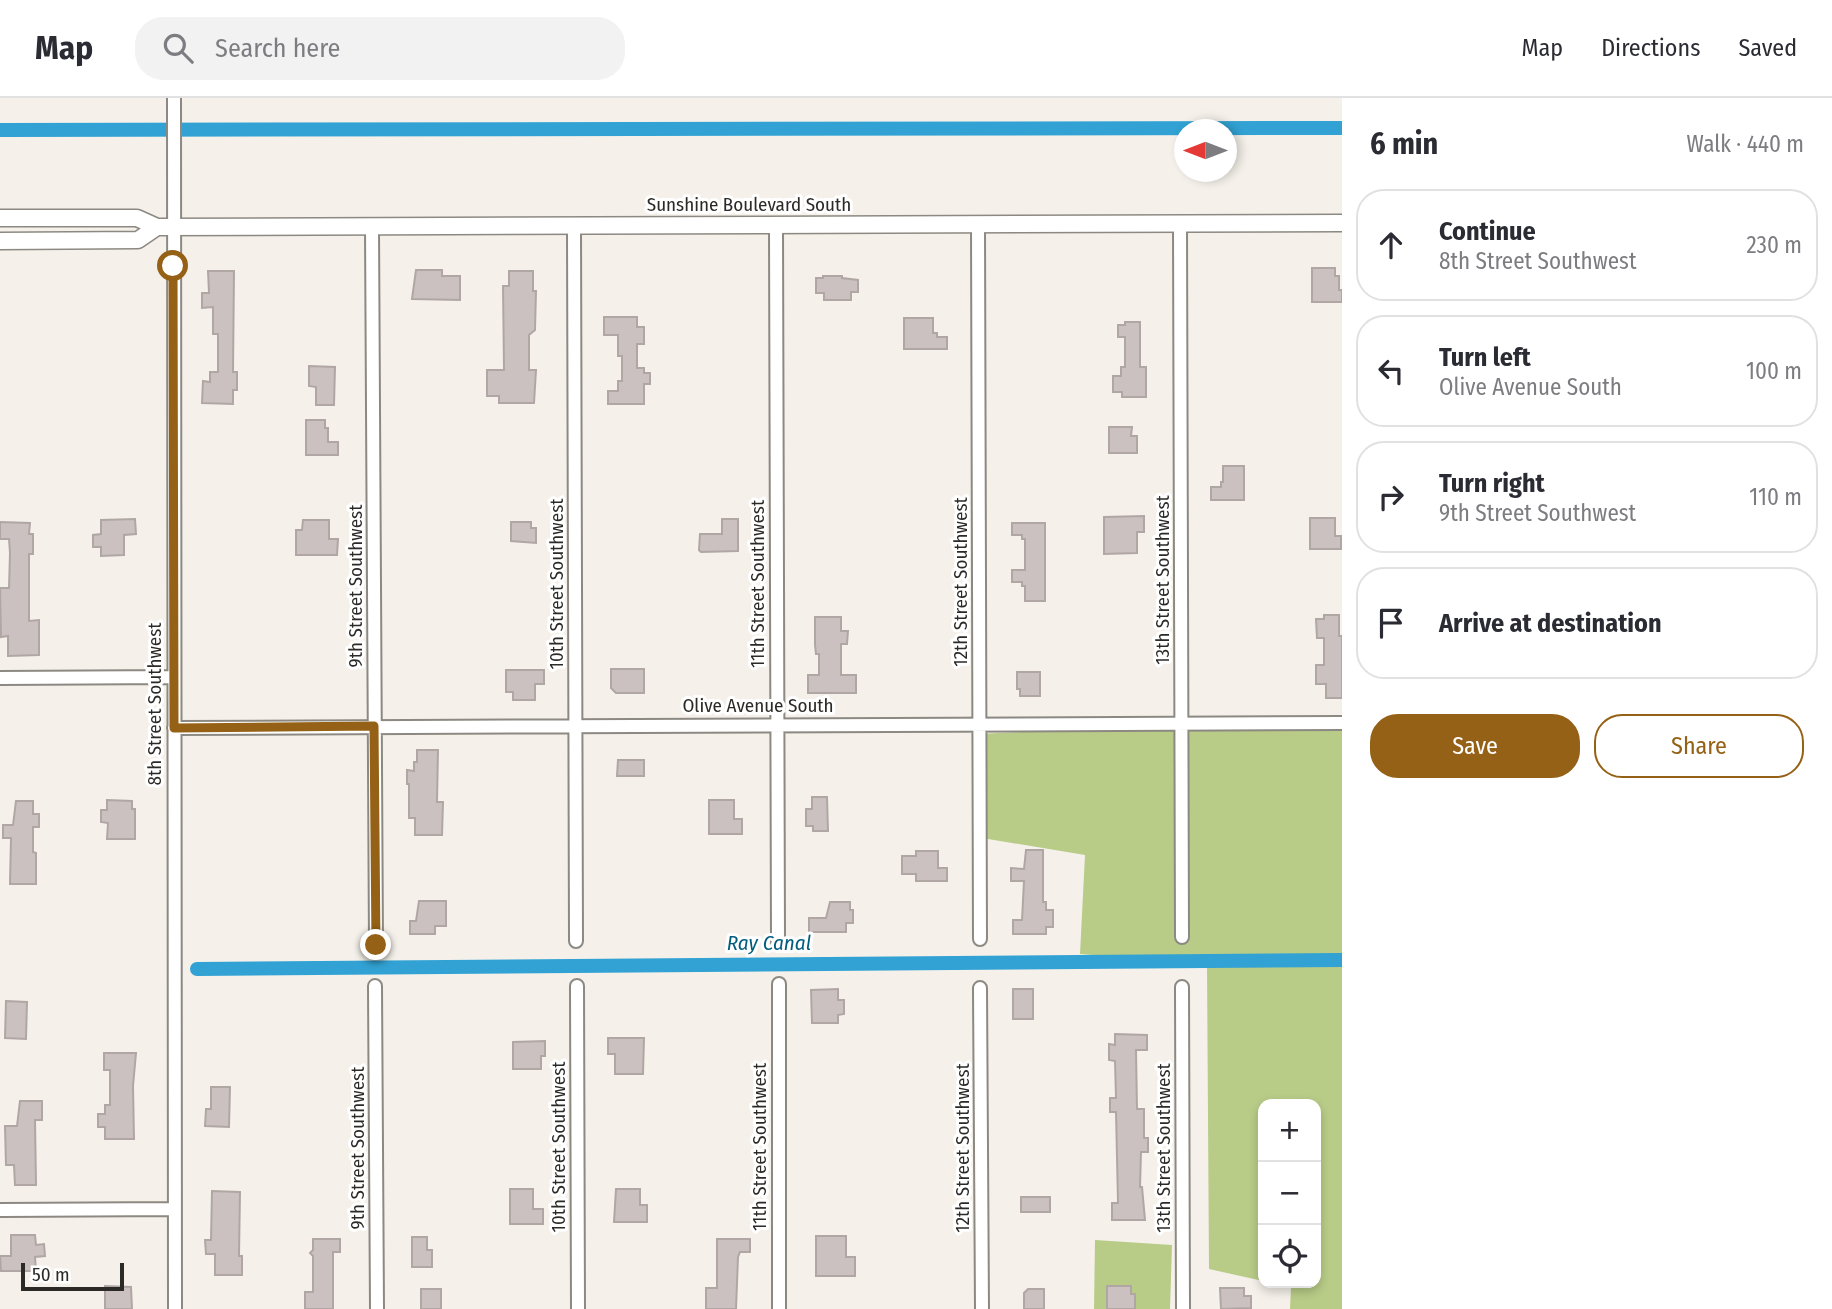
<!DOCTYPE html>
<html lang="en">
<head>
<meta charset="utf-8">
<style>
	body { margin:0; font-family:"Fira Sans Condensed",sans-serif; background:#f2f2f3; color:#2b2b33 }
	.controls { position:absolute; right:21px; bottom:21px; display:grid; overflow:hidden; border-radius:14px; box-shadow:0 4px 10px #0003 }
	.controls button { width:63px; height:63px; display:grid; place-items:center; padding:0; border:0; border-bottom:2px solid #e1e1e2; background:#fff; color:#2b2b33; font:35px sans-serif }
	.compass { position:absolute; left:1174px; top:21px; width:63px; height:63px; border-radius:50%; background:#fff; box-shadow:0 4px 10px #0003; rotate:270deg }
	.scale { position:absolute; left:21px; bottom:18px; width:103px; box-sizing:border-box; padding-left:7px; border:4px solid #2b2a27; border-top:0; font-size:19px; line-height:24px; white-space:nowrap; color:#2b2a27; -webkit-text-stroke:5px #fff; paint-order:stroke }
	.stop { position:absolute; width:21px; height:21px; margin:-16px; border:5px solid #956116; border-radius:50%; background:#fff }
	.stop.end { background:#956116; border-color:#fff; box-shadow:0 2px 7px #0008 }
	.list { margin:0; padding:0; list-style:none }
	h2 { display:flex; justify-content:space-between; align-items:center; height:91px; margin:0; padding:0 28px; font-size:30px }
	h2 small { font-size:23px; font-weight:400; color:#7c7c81 }
	.list li { display:grid; grid-template-columns:46px 1fr auto; gap:21px; align-items:center; box-sizing:border-box; height:112px; margin:0 14px 14px; padding:0 14px; border:2px solid #e1e1e2; border-radius:28px }
	.list b { display:block; font-size:26px; white-space:nowrap }
	.list p { margin:0; font-size:23px; white-space:nowrap; color:#7c7c81 }
	.list em { font-size:23px; font-style:normal; color:#7c7c81 }
	.actions { display:flex; gap:14px; padding:21px 28px }
	.actions a { flex:1; padding:16px 0; border:2px solid #956116; border-radius:28px; text-align:center; font-size:24px; color:#956116 }
	.actions .main { background:#956116; color:#fff }
	.icon { flex:none; width:38px; height:38px; fill:none; stroke:currentColor; stroke-width:2; stroke-linecap:round; stroke-linejoin:round }
	.map { position:relative; flex:none; width:1342px; height:1211px; overflow:hidden }
	header { display:flex; align-items:center; gap:42px; box-sizing:border-box; height:98px; padding:0 35px; background:#fff; border-bottom:2px solid #e1e1e2 }
	header strong { font-size:33px }
	nav { display:flex; gap:38px; margin-inline-start:auto; font-size:24px }
	.search { width:490px; height:63px; background:#f2f2f3; display:flex; align-items:center; gap:18px; box-sizing:border-box; padding:0 24px; border-radius:28px; color:#7c7c81; font-size:26px }
	main { display:flex }
	aside { flex:1; background:#fff }
	.map>svg:first-child { display:block }
</style>
</head>
<body>
<header>
<strong>Map</strong>
<div class="search"><svg class="icon" aria-label="search" viewBox="0 0 24 24"><circle cx="10" cy="10" r="6"/><path d="M15 15l6 6"/></svg>Search here</div>
<nav><a>Map</a><a>Directions</a><a>Saved</a></nav>
</header>
<main>
<div class="map">
<svg width="1342" height="1211" viewBox="0 0 1342 1211">
	<rect width="100%" height="100%" fill="#f5f1ea"/>
	<path fill="#b8cb87" d="M 1342,620 L 1342,1211 L 1290,1211 L 1291,1189 L 1271,1185 L 1316,1185 L 1316,1006 L 1263,1006 L 1263,1183 L 1209,1171 L 1207,866 L 1080,856 L 1085,757 L 976,739 L 975,636 Z
		M 1095,1142 L 1172,1147 L 1170,1211 L 1094,1211 Z"/>
	<g fill="none" stroke-linecap="round" stroke-linejoin="round">
		<path stroke="#31a2d3" stroke-width="14" d="M 0,32 L 1342,30
			M 197,871 L 1342,862"/>
	</g>
	<path fill="#cac1c0" stroke="#b0a7a5" stroke-width="2" d="M 1312,170 L 1335,170 L 1335,178 L 1339,178 L 1339,192 L 1342,192 L 1342,204 L 1312,204 Z
		M 416,172 L 442,172 L 442,178 L 460,178 L 460,202 L 412,201 Z
		M 208,173 L 234,173 L 233,274 L 237,274 L 237,292 L 233,292 L 233,306 L 202,305 L 203,283 L 210,284 L 210,274 L 218,274 L 218,236 L 213,236 L 213,209 L 202,210 L 202,195 L 209,195 Z
		M 509,173 L 533,173 L 533,193 L 536,193 L 535,232 L 529,237 L 529,272 L 536,272 L 534,305 L 499,305 L 499,298 L 487,298 L 487,272 L 504,272 L 503,188 L 509,188 Z
		M 823,178 L 842,178 L 842,180 L 858,182 L 858,194 L 851,194 L 851,202 L 824,202 L 824,195 L 816,195 L 816,180 L 823,180 Z
		M 604,219 L 637,219 L 637,229 L 644,229 L 644,246 L 637,246 L 637,270 L 644,270 L 644,275 L 650,275 L 650,286 L 644,286 L 644,306 L 608,306 L 608,293 L 618,293 L 618,283 L 622,283 L 622,258 L 618,258 L 618,237 L 604,237 Z
		M 904,220 L 933,220 L 933,235 L 937,235 L 937,239 L 947,239 L 947,251 L 904,251 Z
		M 1125,224 L 1140,224 L 1140,269 L 1146,269 L 1146,299 L 1122,299 L 1122,294 L 1113,294 L 1113,278 L 1121,278 L 1121,269 L 1125,269 L 1125,239 L 1118,239 L 1118,227 L 1125,227 Z
		M 309,268 L 335,269 L 334,307 L 316,307 L 316,289 L 309,288 Z
		M 306,322 L 325,322 L 325,330 L 328,330 L 328,344 L 338,344 L 338,357 L 306,357 Z
		M 1109,329 L 1132,329 L 1131,338 L 1137,338 L 1137,355 L 1109,355 Z
		M 1223,368 L 1244,368 L 1244,402 L 1211,402 L 1211,389 L 1221,389 L 1221,384 L 1223,384 Z
		M 1144,418 L 1144,434 L 1137,434 L 1137,455 L 1104,456 L 1104,419 Z
		M 1310,420 L 1335,420 L 1335,438 L 1341,438 L 1341,451 L 1310,451 Z
		M 135,421 L 136,436 L 124,437 L 124,457 L 101,458 L 101,449 L 93,449 L 93,437 L 101,436 L 101,422 Z
		M 722,421 L 738,421 L 738,453 L 701,454 L 699,452 L 700,436 L 722,436 Z
		M 303,422 L 329,422 L 329,441 L 338,441 L 337,457 L 296,457 L 296,432 L 302,432 Z
		M 0,424 L 30,425 L 29,436 L 33,436 L 33,456 L 29,456 L 29,523 L 39,522 L 39,557 L 8,558 L 8,538 L 1,539 L 0,490 L 9,490 L 10,455 L 9,441 L 0,441 Z
		M 511,424 L 531,424 L 531,430 L 536,430 L 536,445 L 511,443 Z
		M 1012,425 L 1045,425 L 1045,503 L 1025,503 L 1025,488 L 1022,488 L 1022,484 L 1012,484 L 1012,472 L 1025,472 L 1025,441 L 1022,441 L 1022,437 L 1012,437 Z
		M 1324,517 L 1339,517 L 1339,538 L 1342,538 L 1342,600 L 1326,600 L 1326,586 L 1316,586 L 1316,567 L 1324,567 L 1324,540 L 1317,540 L 1316,521 L 1324,521 Z
		M 815,519 L 841,519 L 841,533 L 848,533 L 847,546 L 841,546 L 841,577 L 856,577 L 856,595 L 808,595 L 808,577 L 819,577 L 819,556 L 816,556 L 815,547 Z
		M 611,571 L 644,571 L 644,595 L 616,595 L 611,590 Z
		M 506,572 L 544,572 L 544,586 L 535,586 L 535,602 L 513,602 L 513,594 L 506,594 Z
		M 1017,574 L 1040,574 L 1040,598 L 1020,598 L 1020,591 L 1017,591 Z
		M 417,652 L 438,652 L 437,704 L 443,704 L 442,737 L 415,737 L 415,720 L 409,720 L 409,686 L 407,686 L 407,672 L 414,673 L 414,664 L 417,664 Z
		M 618,662 L 644,662 L 644,678 L 617,678 Z
		M 812,699 L 827,699 L 828,733 L 813,733 L 813,728 L 806,728 L 806,711 L 812,711 Z
		M 107,702 L 132,703 L 132,711 L 135,711 L 135,741 L 107,741 L 108,725 L 101,724 L 101,712 L 107,712 Z
		M 709,702 L 734,702 L 734,721 L 742,721 L 742,736 L 709,736 Z
		M 16,703 L 33,703 L 33,716 L 39,716 L 39,729 L 33,729 L 33,754 L 36,755 L 36,786 L 10,786 L 11,740 L 3,740 L 3,727 L 13,727 Z
		M 1026,752 L 1043,752 L 1043,804 L 1046,804 L 1046,812 L 1053,812 L 1053,829 L 1046,829 L 1046,836 L 1013,836 L 1013,822 L 1022,822 L 1024,783 L 1011,783 L 1011,770 L 1024,771 Z
		M 916,753 L 938,753 L 938,770 L 947,770 L 947,783 L 916,783 L 916,776 L 902,776 L 902,758 L 916,758 Z
		M 419,803 L 446,803 L 446,828 L 435,828 L 435,836 L 410,836 L 410,823 L 416,823 Z
		M 830,804 L 850,804 L 850,812 L 853,812 L 853,825 L 846,825 L 846,834 L 809,834 L 809,820 L 826,820 Z
		M 838,891 L 838,902 L 844,902 L 844,916 L 838,917 L 838,925 L 812,925 L 811,892 Z
		M 1013,891 L 1033,891 L 1033,921 L 1013,921 Z
		M 6,903 L 27,904 L 26,941 L 5,940 Z
		M 1115,936 L 1147,937 L 1147,952 L 1136,952 L 1137,1011 L 1144,1011 L 1144,1040 L 1148,1040 L 1148,1054 L 1141,1054 L 1140,1089 L 1142,1089 L 1145,1122 L 1112,1122 L 1112,1105 L 1118,1105 L 1116,1014 L 1110,1014 L 1110,1000 L 1116,1000 L 1115,963 L 1109,962 L 1109,946 L 1115,947 Z
		M 608,940 L 644,940 L 643,976 L 615,976 L 615,956 L 608,956 Z
		M 545,943 L 545,958 L 541,958 L 541,971 L 513,971 L 513,944 Z
		M 104,955 L 136,955 L 133,988 L 134,1041 L 105,1041 L 105,1029 L 98,1029 L 98,1016 L 105,1016 L 105,1007 L 110,1007 L 110,972 L 104,972 Z
		M 211,989 L 230,989 L 229,1029 L 205,1028 L 206,1011 L 211,1011 Z
		M 20,1003 L 42,1003 L 42,1022 L 35,1022 L 36,1087 L 15,1087 L 14,1067 L 6,1067 L 5,1028 L 17,1028 Z
		M 510,1091 L 533,1091 L 533,1111 L 543,1111 L 543,1126 L 510,1126 Z
		M 616,1091 L 640,1091 L 640,1107 L 647,1107 L 647,1124 L 614,1124 Z
		M 212,1093 L 240,1094 L 239,1158 L 242,1158 L 242,1177 L 215,1177 L 215,1156 L 206,1156 L 205,1142 L 211,1142 Z
		M 1021,1099 L 1050,1099 L 1050,1114 L 1021,1114 Z
		M 11,1137 L 35,1137 L 36,1147 L 44,1146 L 45,1158 L 35,1159 L 36,1173 L 1,1173 L 0,1158 L 11,1158 Z
		M 816,1138 L 846,1138 L 846,1159 L 855,1159 L 855,1178 L 816,1178 Z
		M 412,1139 L 427,1139 L 427,1152 L 432,1152 L 432,1169 L 412,1169 Z
		M 313,1141 L 340,1141 L 340,1154 L 333,1154 L 333,1211 L 305,1211 L 305,1194 L 313,1194 L 313,1158 L 310,1155 L 313,1152 Z
		M 717,1141 L 750,1141 L 750,1154 L 740,1154 L 738,1159 L 736,1211 L 706,1211 L 706,1190 L 717,1190 Z
		M 105,1188 L 131,1189 L 132,1211 L 105,1211 Z
		M 1107,1188 L 1131,1188 L 1131,1196 L 1135,1196 L 1135,1211 L 1107,1211 Z
		M 1220,1190 L 1244,1190 L 1244,1198 L 1251,1198 L 1251,1210 L 1221,1211 Z
		M 421,1191 L 441,1191 L 441,1211 L 421,1211 Z
		M 1028,1191 L 1044,1191 L 1044,1211 L 1024,1211 L 1024,1195 Z"/>
	<g fill="none" stroke-linecap="round" stroke-linejoin="round">
		<defs>
			<path id="minor" d="M 174,0 L 175,1211
				M 1180,125 L 1182,839
				M 978,126 L 980,841
				M 776,127 L 778,844
				M 372,129 L 376,847
				M 574,129 L 576,843
				M 0,580 L 174,579
				M 174,630 L 1342,625
				M 779,886 L 779,1211
				M 375,888 L 377,1211
				M 577,888 L 578,1211
				M 1182,889 L 1183,1211
				M 980,890 L 982,1211
				M 0,1112 L 175,1111"/>
			<path id="tertiary" d="M 0,120 L 137,120 L 157,129 L 1342,125
				M 0,143 L 138,142 L 157,129"/>
		</defs>
		<use href="#minor" stroke="#8c8982" stroke-width="16"/>
		<use href="#tertiary" stroke="#8c8982" stroke-width="19"/>
		<use href="#minor" stroke="#fff" stroke-width="12"/>
		<use href="#tertiary" stroke="#fff" stroke-width="16"/>
	</g>
	<g fill="none" stroke-linecap="round" stroke-linejoin="round">
		<path stroke="#956116" stroke-width="9" d="M 173,168 L 174,630 L 374,628 L 376,847"/>
	</g>
	<g text-anchor="middle" dominant-baseline="central" stroke-width="6" stroke-linejoin="round" paint-order="stroke">
		<g font-size="19" fill="#2b2a27" stroke="#fff">
			<text x="749" y="106">Sunshine Boulevard South</text>
			<text transform="translate(1162 482) rotate(-90)">13th Street Southwest</text>
			<text transform="translate(960 484) rotate(-90)">12th Street Southwest</text>
			<text transform="translate(556 486) rotate(-90)">10th Street Southwest</text>
			<text transform="translate(757 486) rotate(-90)">11th Street Southwest</text>
			<text transform="translate(355 488) rotate(-90)">9th Street Southwest</text>
			<text transform="translate(154 606) rotate(-90)">8th Street Southwest</text>
			<text x="758" y="607">Olive Avenue South</text>
			<text transform="translate(558 1049) rotate(-90)">10th Street Southwest</text>
			<text transform="translate(759 1049) rotate(-90)">11th Street Southwest</text>
			<text transform="translate(357 1050) rotate(-90)">9th Street Southwest</text>
			<text transform="translate(962 1050) rotate(-90)">12th Street Southwest</text>
			<text transform="translate(1163 1050) rotate(-90)">13th Street Southwest</text>
		</g>
		<g font-size="21" font-style="italic" fill="#015d7e" stroke="#fff">
			<text x="769" y="845">Ray Canal</text>
		</g>
	</g>
</svg>
<div class="controls">
<button>+</button>
<button>−</button>
<button><svg class="icon" aria-label="locate" viewBox="0 0 24 24"><circle cx="12" cy="12" r="6"/><path d="M12 2v4M12 18v4M2 12h4M18 12h4"/></svg></button>
</div>
<svg class="compass" viewBox="-18 -18 36 36"><path d="M0-13l5 13h-10z" fill="#e53935"/><path d="M0 13l5-13h-10z" fill="#7c7c81"/></svg>
<div class="scale">50 m</div>
<div class="stop" style="left:173px;top:168px"></div>
<div class="stop end" style="left:376px;top:847px"></div>
</div>
<aside>
<h2>6 min<small>Walk · 440 m</small></h2>
<ul class="list">
<li><svg class="icon" aria-label="ahead" viewBox="0 0 24 24"><path d="M12 20V5M6 11l6-6 6 6"/></svg><div><b>Continue</b><p>8th Street Southwest</p></div><em>230 m</em></li>
<li><svg class="icon" aria-label="left" viewBox="0 0 24 24"><path d="M17 20v-9H6M10 6l-5 5 5 5"/></svg><div><b>Turn left</b><p>Olive Avenue South</p></div><em>100 m</em></li>
<li><svg class="icon" aria-label="right" viewBox="0 0 24 24"><path d="M7 20v-9h11M14 6l5 5-5 5"/></svg><div><b>Turn right</b><p>9th Street Southwest</p></div><em>110 m</em></li>
<li><svg class="icon" aria-label="arrive" viewBox="0 0 24 24"><path d="M6 21V4h12l-3 4 3 4H6"/></svg><div><b>Arrive at destination</b></div></li>
</ul>
<div class="actions"><a class="main">Save</a><a>Share</a></div>
</aside>
</main>
</body>
</html>
